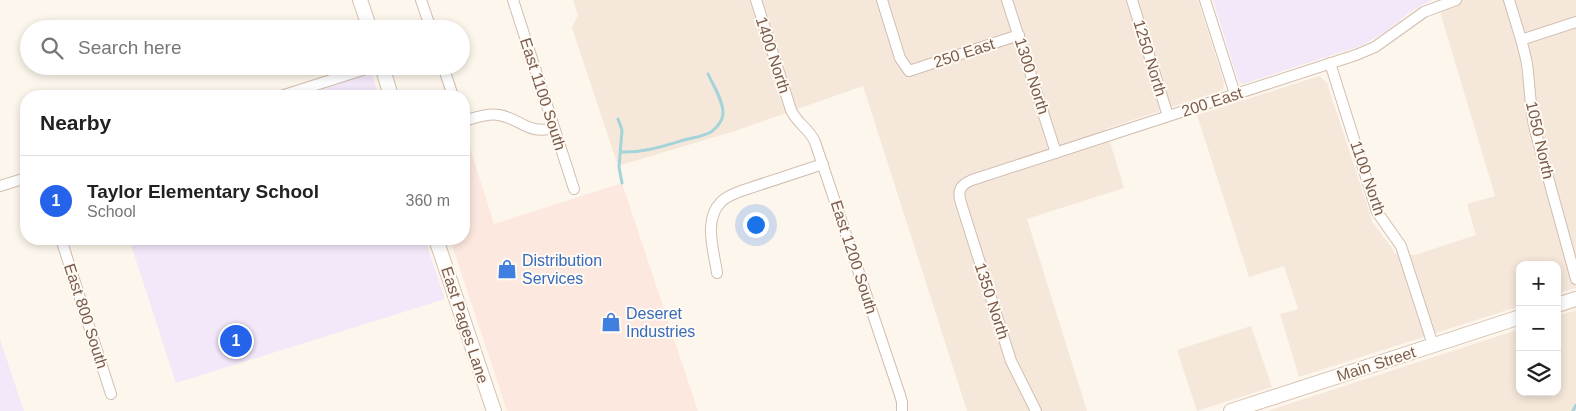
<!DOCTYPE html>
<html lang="en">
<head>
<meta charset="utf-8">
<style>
	body { margin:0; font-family:Helvetica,sans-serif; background:#f6f6f6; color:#222 }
	.controls { position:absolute; right:15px; bottom:15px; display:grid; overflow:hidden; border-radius:10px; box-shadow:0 2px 8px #0003 }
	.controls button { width:45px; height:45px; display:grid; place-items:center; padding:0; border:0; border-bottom:1px solid #e0e0e0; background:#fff; color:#222; font:25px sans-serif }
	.you { position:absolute; left:755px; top:224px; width:18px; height:18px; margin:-12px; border:4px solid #fff; border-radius:50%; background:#1a73e8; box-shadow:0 0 0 8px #1a73e833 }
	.badge { display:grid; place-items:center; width:32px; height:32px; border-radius:50%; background:#2563eb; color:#fff; font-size:16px; font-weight:700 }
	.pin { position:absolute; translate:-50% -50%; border:2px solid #fff; box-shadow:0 1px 5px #0006 }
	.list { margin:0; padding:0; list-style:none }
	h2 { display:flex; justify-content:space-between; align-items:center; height:65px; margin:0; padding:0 20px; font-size:21px }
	h2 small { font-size:16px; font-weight:400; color:#767676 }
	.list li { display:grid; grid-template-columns:32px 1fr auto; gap:15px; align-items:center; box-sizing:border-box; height:90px; padding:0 20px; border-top:1px solid #e0e0e0 }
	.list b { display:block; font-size:19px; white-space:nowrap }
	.list p { margin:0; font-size:16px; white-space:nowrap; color:#767676 }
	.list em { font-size:16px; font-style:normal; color:#767676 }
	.icon { flex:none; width:28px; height:28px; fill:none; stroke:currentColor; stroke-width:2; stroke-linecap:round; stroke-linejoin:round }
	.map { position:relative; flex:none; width:1576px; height:411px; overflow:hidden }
	.search { position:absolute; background:#fff; box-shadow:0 2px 8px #0003; left:20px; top:20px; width:450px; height:55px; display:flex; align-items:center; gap:12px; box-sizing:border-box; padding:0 18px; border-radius:28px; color:#767676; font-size:19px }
	.panel { position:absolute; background:#fff; box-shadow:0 2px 8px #0003; left:20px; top:90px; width:450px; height:155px; border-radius:20px }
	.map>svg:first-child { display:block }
</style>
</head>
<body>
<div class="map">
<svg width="1576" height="411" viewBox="0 0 1576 411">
	<rect width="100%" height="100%" fill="#fdf6ec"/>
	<path fill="#f5e8da" d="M 573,0 L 1198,0 L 1224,82 L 1223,90 L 1106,129 L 1124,188 L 1027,219 L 1087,411 L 967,411 L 863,86 L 735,131 L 618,166 L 572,28 L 578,15 Z
		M 1441,0 L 1576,0 L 1576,288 L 1557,294 L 1557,265 L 1520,265 L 1520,306 L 1299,377 L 1280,314 L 1298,309 L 1284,266 L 1249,277 L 1197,115 L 1319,76 L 1327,83 L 1373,223 L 1390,245 L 1395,254 L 1415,255 L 1476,235 L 1467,204 L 1495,196 L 1441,15 Z
		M 1576,310 L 1576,411 L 1267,411 L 1520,329 L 1520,392 L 1557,392 L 1557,316 Z
		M 1251,326 L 1272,387 L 1197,411 L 1177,350 Z"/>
	<path fill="#fde8e0" d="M 465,132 L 494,224 L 622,183 L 698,411 L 507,411 L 450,239 L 464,239 Z"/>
	<path fill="#f3e8fa" d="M 1213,0 L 1432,0 L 1410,12 L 1385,32 L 1363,45 L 1243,84 L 1239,82 L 1237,77 Z
		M 371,73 L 379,96 L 303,96 Z
		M 129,239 L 425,239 L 445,299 L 176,383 Z
		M 0,339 L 24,411 L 0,411 Z"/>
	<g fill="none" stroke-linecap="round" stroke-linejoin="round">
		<path stroke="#a5d3da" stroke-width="3" d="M 618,119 L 622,130 L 619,167 L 622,183
			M 621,152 C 644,153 666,145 688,139 C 696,137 704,136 711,132 C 717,128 723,120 723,113 C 723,100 713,85 708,74
			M 1573,411 L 1576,405"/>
		<defs>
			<path id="street" d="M 421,0 L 431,29
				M 513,0 L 574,189
				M 756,0 L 791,110 C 798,125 809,128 815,142 L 900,395 L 902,402 L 902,411
				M 882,0 L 900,58 L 909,71 L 1019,35
				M 1007,0 L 1056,153
				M 1132,0 L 1168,116
				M 1205,0 L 1235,94
				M 1509,0 C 1515,21 1523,42 1527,64 C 1530,86 1530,108 1535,130 L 1576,279
				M 1521,40 L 1576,22
				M 1330,63 L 1377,212 L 1401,246 L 1433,345
				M 443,66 L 453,96
				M 281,96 L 375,66
				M 464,121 C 474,118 487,113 499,115 C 522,119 527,135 554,128
				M 0,186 L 26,178
				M 61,239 L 111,394
				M 717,273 C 714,251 703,220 721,202 C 726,196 734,194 741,191 L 823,164
				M 1036,411 L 1011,361 L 961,203 C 957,191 960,185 972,180 L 1356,55 L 1375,47 L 1424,12 L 1456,0"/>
			<path id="secondary" d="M 360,0 L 370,29
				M 382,66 L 391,96
				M 436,239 L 494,411
				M 1557,305 L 1576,299
				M 1231,411 L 1520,317"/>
		</defs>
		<use href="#street" stroke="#d1beb0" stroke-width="12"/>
		<use href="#secondary" stroke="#d6c0b0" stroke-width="16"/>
		<use href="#street" stroke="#fff" stroke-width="10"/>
		<use href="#secondary" stroke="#fff" stroke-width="14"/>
	</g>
	<defs>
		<symbol id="shop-bare" viewBox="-9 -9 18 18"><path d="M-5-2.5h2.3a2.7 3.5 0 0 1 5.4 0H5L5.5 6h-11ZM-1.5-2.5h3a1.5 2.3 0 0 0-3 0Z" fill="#3f7fe0" stroke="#fffaf3" stroke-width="2.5" paint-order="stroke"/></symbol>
	</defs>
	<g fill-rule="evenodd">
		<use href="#shop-bare" x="493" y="255" width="28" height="28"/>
		<use href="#shop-bare" x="597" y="308" width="28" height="28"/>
	</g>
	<g text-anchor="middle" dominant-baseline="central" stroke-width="4" stroke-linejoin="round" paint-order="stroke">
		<g font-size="16" fill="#7a5c4d" stroke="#fffaf3">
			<text transform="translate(964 53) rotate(-18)">250 East</text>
			<text transform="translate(773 55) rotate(72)">1400 North</text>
			<text transform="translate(1150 58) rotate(73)">1250 North</text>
			<text transform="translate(1032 76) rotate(72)">1300 North</text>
			<text transform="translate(543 94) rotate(72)">East 1100 South</text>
			<text transform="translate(1212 102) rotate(-18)">200 East</text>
			<text transform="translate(1540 140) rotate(77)">1050 North</text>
			<text transform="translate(1368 178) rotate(71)">1100 North</text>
			<text transform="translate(854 257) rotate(72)">East 1200 South</text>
			<text transform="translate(992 301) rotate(72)">1350 North</text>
			<text transform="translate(86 316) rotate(72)">East 800 South</text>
			<text transform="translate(465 325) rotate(72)">East Pages Lane</text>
			<text transform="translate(1376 364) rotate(-18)">Main Street</text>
		</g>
		<g font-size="16" fill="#366cbe" stroke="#fffaf3" text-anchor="start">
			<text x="522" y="260">Distribution<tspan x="522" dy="18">Services</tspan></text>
			<text x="626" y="313">Deseret<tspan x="626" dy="18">Industries</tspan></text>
		</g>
	</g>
</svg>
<div class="controls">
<button>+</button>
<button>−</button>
<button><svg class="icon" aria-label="layers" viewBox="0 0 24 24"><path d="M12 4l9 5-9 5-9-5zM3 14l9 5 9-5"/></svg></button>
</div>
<div class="you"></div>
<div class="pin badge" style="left:236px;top:341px">1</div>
<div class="search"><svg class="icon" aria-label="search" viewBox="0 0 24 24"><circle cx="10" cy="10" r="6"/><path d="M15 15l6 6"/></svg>Search here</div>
<section class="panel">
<h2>Nearby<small></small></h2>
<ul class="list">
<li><span class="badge">1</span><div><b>Taylor Elementary School</b><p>School</p></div><em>360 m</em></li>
</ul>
</section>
</div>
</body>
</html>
